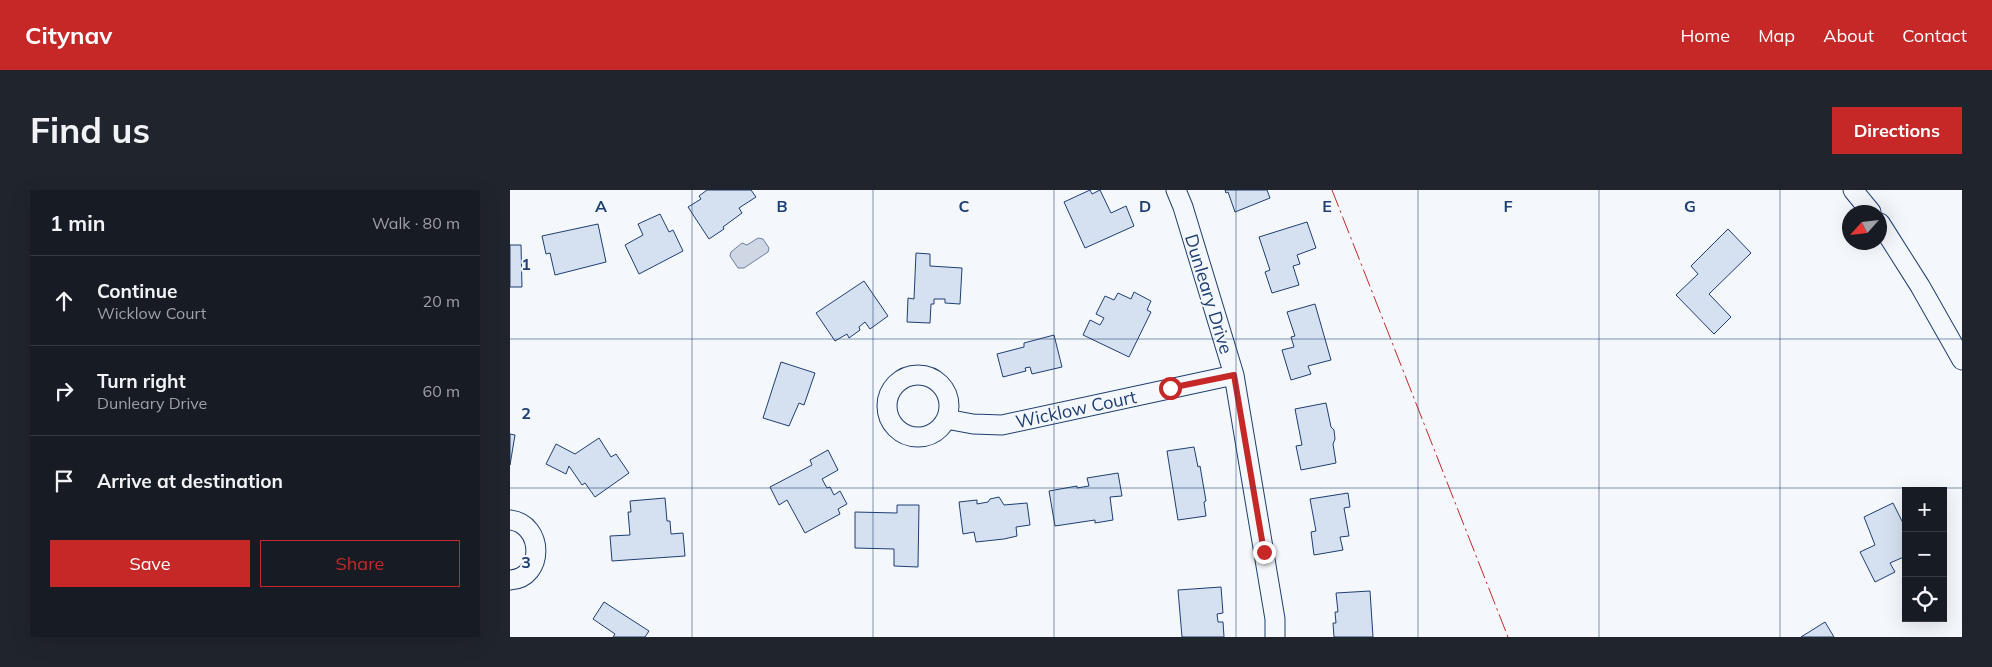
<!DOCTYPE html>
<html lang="en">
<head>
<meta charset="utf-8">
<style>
	body { margin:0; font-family:Mulish,sans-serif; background:#20242c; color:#f1f3f6 }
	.controls { position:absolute; right:15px; bottom:15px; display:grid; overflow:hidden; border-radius:0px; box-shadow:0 5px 20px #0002 }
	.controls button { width:45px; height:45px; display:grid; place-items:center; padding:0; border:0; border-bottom:1px solid #363941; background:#171b24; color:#f1f3f6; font:25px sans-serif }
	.compass { position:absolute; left:1332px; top:15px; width:45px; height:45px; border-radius:50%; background:#171b24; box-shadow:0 5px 20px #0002; rotate:243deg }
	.stop { position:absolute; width:15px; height:15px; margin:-11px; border:4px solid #c62828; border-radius:50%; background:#fff }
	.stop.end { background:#c62828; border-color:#fff; box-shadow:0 1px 5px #0008 }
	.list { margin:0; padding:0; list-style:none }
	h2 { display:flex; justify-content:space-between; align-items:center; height:65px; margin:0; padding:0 20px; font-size:21px }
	h2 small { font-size:16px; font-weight:400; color:#9ea1a6 }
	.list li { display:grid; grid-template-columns:32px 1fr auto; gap:15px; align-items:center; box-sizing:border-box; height:90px; padding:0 20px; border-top:1px solid #363941 }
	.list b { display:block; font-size:19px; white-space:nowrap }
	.list p { margin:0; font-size:16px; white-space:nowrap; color:#9ea1a6 }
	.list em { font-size:16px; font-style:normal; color:#9ea1a6 }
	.actions { display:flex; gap:10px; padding:15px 20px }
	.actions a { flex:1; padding:11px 0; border:1px solid #c62828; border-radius:0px; text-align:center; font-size:18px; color:#c62828 }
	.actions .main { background:#c62828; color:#fff }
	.icon { flex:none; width:28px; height:28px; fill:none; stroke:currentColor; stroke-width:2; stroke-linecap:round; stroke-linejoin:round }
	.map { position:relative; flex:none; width:1452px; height:447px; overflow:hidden; border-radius:0px }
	header { display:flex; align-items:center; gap:30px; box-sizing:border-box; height:70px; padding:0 25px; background:#c62828; color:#fff }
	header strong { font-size:24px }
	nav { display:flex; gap:28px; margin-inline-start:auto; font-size:18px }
	.intro { display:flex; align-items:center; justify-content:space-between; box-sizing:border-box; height:120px; padding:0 30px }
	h1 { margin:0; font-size:35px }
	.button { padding:12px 22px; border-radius:0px; background:#c62828; color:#fff; font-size:18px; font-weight:700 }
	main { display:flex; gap:30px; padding:0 30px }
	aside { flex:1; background:#171b24; border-radius:0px; box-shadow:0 5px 20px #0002 }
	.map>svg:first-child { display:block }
</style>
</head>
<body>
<header>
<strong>Citynav</strong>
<nav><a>Home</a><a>Map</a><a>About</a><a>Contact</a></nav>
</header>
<div class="intro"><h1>Find us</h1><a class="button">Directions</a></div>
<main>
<aside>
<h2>1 min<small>Walk · 80 m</small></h2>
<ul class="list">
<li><svg class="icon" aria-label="ahead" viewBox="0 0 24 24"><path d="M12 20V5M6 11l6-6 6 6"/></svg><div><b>Continue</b><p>Wicklow Court</p></div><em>20 m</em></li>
<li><svg class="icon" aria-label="right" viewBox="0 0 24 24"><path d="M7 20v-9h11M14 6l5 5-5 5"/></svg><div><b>Turn right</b><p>Dunleary Drive</p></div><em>60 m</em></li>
<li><svg class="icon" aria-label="arrive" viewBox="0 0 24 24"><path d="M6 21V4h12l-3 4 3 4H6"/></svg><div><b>Arrive at destination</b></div></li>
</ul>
<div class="actions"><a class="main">Save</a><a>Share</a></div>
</aside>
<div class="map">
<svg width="1452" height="447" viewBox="0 0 1452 447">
	<rect width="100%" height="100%" fill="#f4f7fb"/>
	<path fill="#cfd7e4" stroke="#687fa3" d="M 248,48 L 253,49 L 259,58 L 258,62 L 234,78 L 228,78 L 220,66 L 221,62 L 232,53 L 237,55 Z"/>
	<path fill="#d5e0f0" stroke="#1d3f73" d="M 197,0 L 241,0 L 246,7 L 229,18 L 232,23 L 213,37 L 214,39 L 199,49 L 178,17 L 191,9 L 189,6 Z
		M 580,0 L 582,4 L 590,0 L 601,23 L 616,16 L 624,36 L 575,58 L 554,12 Z
		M 715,0 L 757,0 L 760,8 L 725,22 L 718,2 L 716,3 Z
		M 150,24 L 159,42 L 163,40 L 173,61 L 129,84 L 115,55 L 133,45 L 128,34 Z
		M 797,32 L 806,58 L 787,65 L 790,74 L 783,76 L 789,95 L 762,103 L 755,82 L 760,80 L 749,47 Z
		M 88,34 L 96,72 L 45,85 L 40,63 L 36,64 L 32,46 Z
		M 1218,39 L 1241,63 L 1199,104 L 1221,127 L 1204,144 L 1166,105 L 1188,84 L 1181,76 Z
		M 0,55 L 11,55 L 12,97 L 0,97 Z
		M 406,63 L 420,64 L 420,76 L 452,78 L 450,114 L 435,113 L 435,109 L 424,109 L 424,114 L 421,114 L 420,133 L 397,132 L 398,108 L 404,109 Z
		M 354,91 L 378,126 L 360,139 L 355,132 L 349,137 L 350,140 L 339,148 L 337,144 L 325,151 L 306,123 Z
		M 624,102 L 641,111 L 637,120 L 641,122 L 619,167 L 573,145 L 580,130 L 590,135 L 594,128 L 586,124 L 595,106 L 604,110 L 608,103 L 621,109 Z
		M 805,114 L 821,170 L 798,176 L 801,184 L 781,190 L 772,160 L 784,157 L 781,147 L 785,146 L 777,122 Z
		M 544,145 L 552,177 L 522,184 L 520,177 L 515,178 L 516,181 L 493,187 L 487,164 L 514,157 L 514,153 Z
		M 271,172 L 305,183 L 294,215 L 289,213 L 279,236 L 253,228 Z
		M 816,213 L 821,237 L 824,240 L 825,249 L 823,254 L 826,273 L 791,280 L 786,256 L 792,255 L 785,219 Z
		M 0,244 L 5,245 L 0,275 Z
		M 89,248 L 101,267 L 106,264 L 119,283 L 85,307 L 75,293 L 72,295 L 59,276 L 56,284 L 36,274 L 46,254 L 65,264 Z
		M 684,257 L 688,277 L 690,276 L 696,311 L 694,312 L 696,326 L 668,330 L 657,261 Z
		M 318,260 L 328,280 L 312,289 L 317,298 L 320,297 L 324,305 L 330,301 L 337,314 L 328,319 L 330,324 L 295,343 L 277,310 L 269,315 L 260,297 L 302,275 L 300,270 Z
		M 608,283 L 612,306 L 600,307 L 603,330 L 585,333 L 585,330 L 545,336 L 539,301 L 567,296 L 567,298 L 579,296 L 577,288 Z
		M 838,303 L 840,317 L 834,318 L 839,346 L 830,347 L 833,360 L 804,365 L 801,342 L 806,341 L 800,309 Z
		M 489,307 L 494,315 L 517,313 L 520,335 L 506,337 L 507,346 L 494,349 L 466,352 L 464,342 L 453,344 L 449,312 L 467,310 L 467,314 L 478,312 L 480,309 Z
		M 155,308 L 157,331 L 160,331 L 161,344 L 173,343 L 175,366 L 102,371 L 100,346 L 120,345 L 118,322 L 121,322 L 120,311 Z
		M 1383,313 L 1396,339 L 1396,366 L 1380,373 L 1385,382 L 1365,392 L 1350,362 L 1365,355 L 1354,327 Z
		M 387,315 L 409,315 L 408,377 L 384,376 L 384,359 L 345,358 L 345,322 L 387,323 Z
		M 711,397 L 713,423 L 707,424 L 708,432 L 713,432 L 714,447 L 672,447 L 668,400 Z
		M 860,401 L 863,447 L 824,447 L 823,433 L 826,433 L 825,422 L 828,422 L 826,403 Z
		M 94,412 L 139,441 L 135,447 L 103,447 L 105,444 L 83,429 Z
		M 1315,432 L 1324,447 L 1291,447 Z"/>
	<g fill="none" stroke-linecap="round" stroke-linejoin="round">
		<defs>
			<path id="street" d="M 666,0 L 673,17 L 724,185 L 765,429 L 765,447
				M 1343,0 L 1361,22
				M 1370,33 L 1410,96 L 1452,170
				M377 216a31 31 0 1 1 62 0a31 31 0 1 1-62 0Z
				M 436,229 L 463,234 L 492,235 L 724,185
				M 0,330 C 34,334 35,388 0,390"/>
		</defs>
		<use href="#street" stroke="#1d3f73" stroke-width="21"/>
		<use href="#street" stroke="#f4f7fb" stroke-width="19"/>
		<path stroke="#c62828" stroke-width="1" stroke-dasharray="18 4 2.5 4" stroke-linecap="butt" d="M 822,0 L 998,447"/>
	</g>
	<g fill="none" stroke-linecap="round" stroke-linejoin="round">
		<path stroke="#c62828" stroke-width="6" d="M 660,198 L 724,185 L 754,362"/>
	</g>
	<path fill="none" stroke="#1d3f73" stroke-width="1" stroke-opacity="0.55" d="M 182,0 L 182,447M 363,0 L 363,447M 544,0 L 544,447M 726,0 L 726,447M 908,0 L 908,447M 1089,0 L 1089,447M 1270,0 L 1270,447M 0,149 L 1452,149M 0,298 L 1452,298"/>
	<g text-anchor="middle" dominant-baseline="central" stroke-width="4" stroke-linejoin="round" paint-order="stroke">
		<g font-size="18" fill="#1d3f73" stroke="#f4f7fb">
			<text transform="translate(699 104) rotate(73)">Dunleary Drive</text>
			<text transform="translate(566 219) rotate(-12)">Wicklow Court</text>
		</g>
	</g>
	<g font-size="16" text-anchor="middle" font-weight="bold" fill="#1d3f73" stroke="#f4f7fb" stroke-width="4" stroke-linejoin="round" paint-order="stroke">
		<text x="91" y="22">A</text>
		<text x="272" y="22">B</text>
		<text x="454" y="22">C</text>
		<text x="635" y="22">D</text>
		<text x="817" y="22">E</text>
		<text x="998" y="22">F</text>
		<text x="1180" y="22">G</text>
		<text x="16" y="80">1</text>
		<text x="16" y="229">2</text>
		<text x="16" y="378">3</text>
	</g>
</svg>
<div class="controls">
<button>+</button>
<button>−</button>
<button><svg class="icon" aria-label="locate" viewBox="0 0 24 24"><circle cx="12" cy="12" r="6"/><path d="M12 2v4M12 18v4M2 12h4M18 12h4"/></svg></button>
</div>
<svg class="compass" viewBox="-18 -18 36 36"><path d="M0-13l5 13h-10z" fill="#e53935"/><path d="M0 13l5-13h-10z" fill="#9ea1a6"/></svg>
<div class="stop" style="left:660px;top:198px"></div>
<div class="stop end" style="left:754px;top:362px"></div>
</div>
</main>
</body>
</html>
